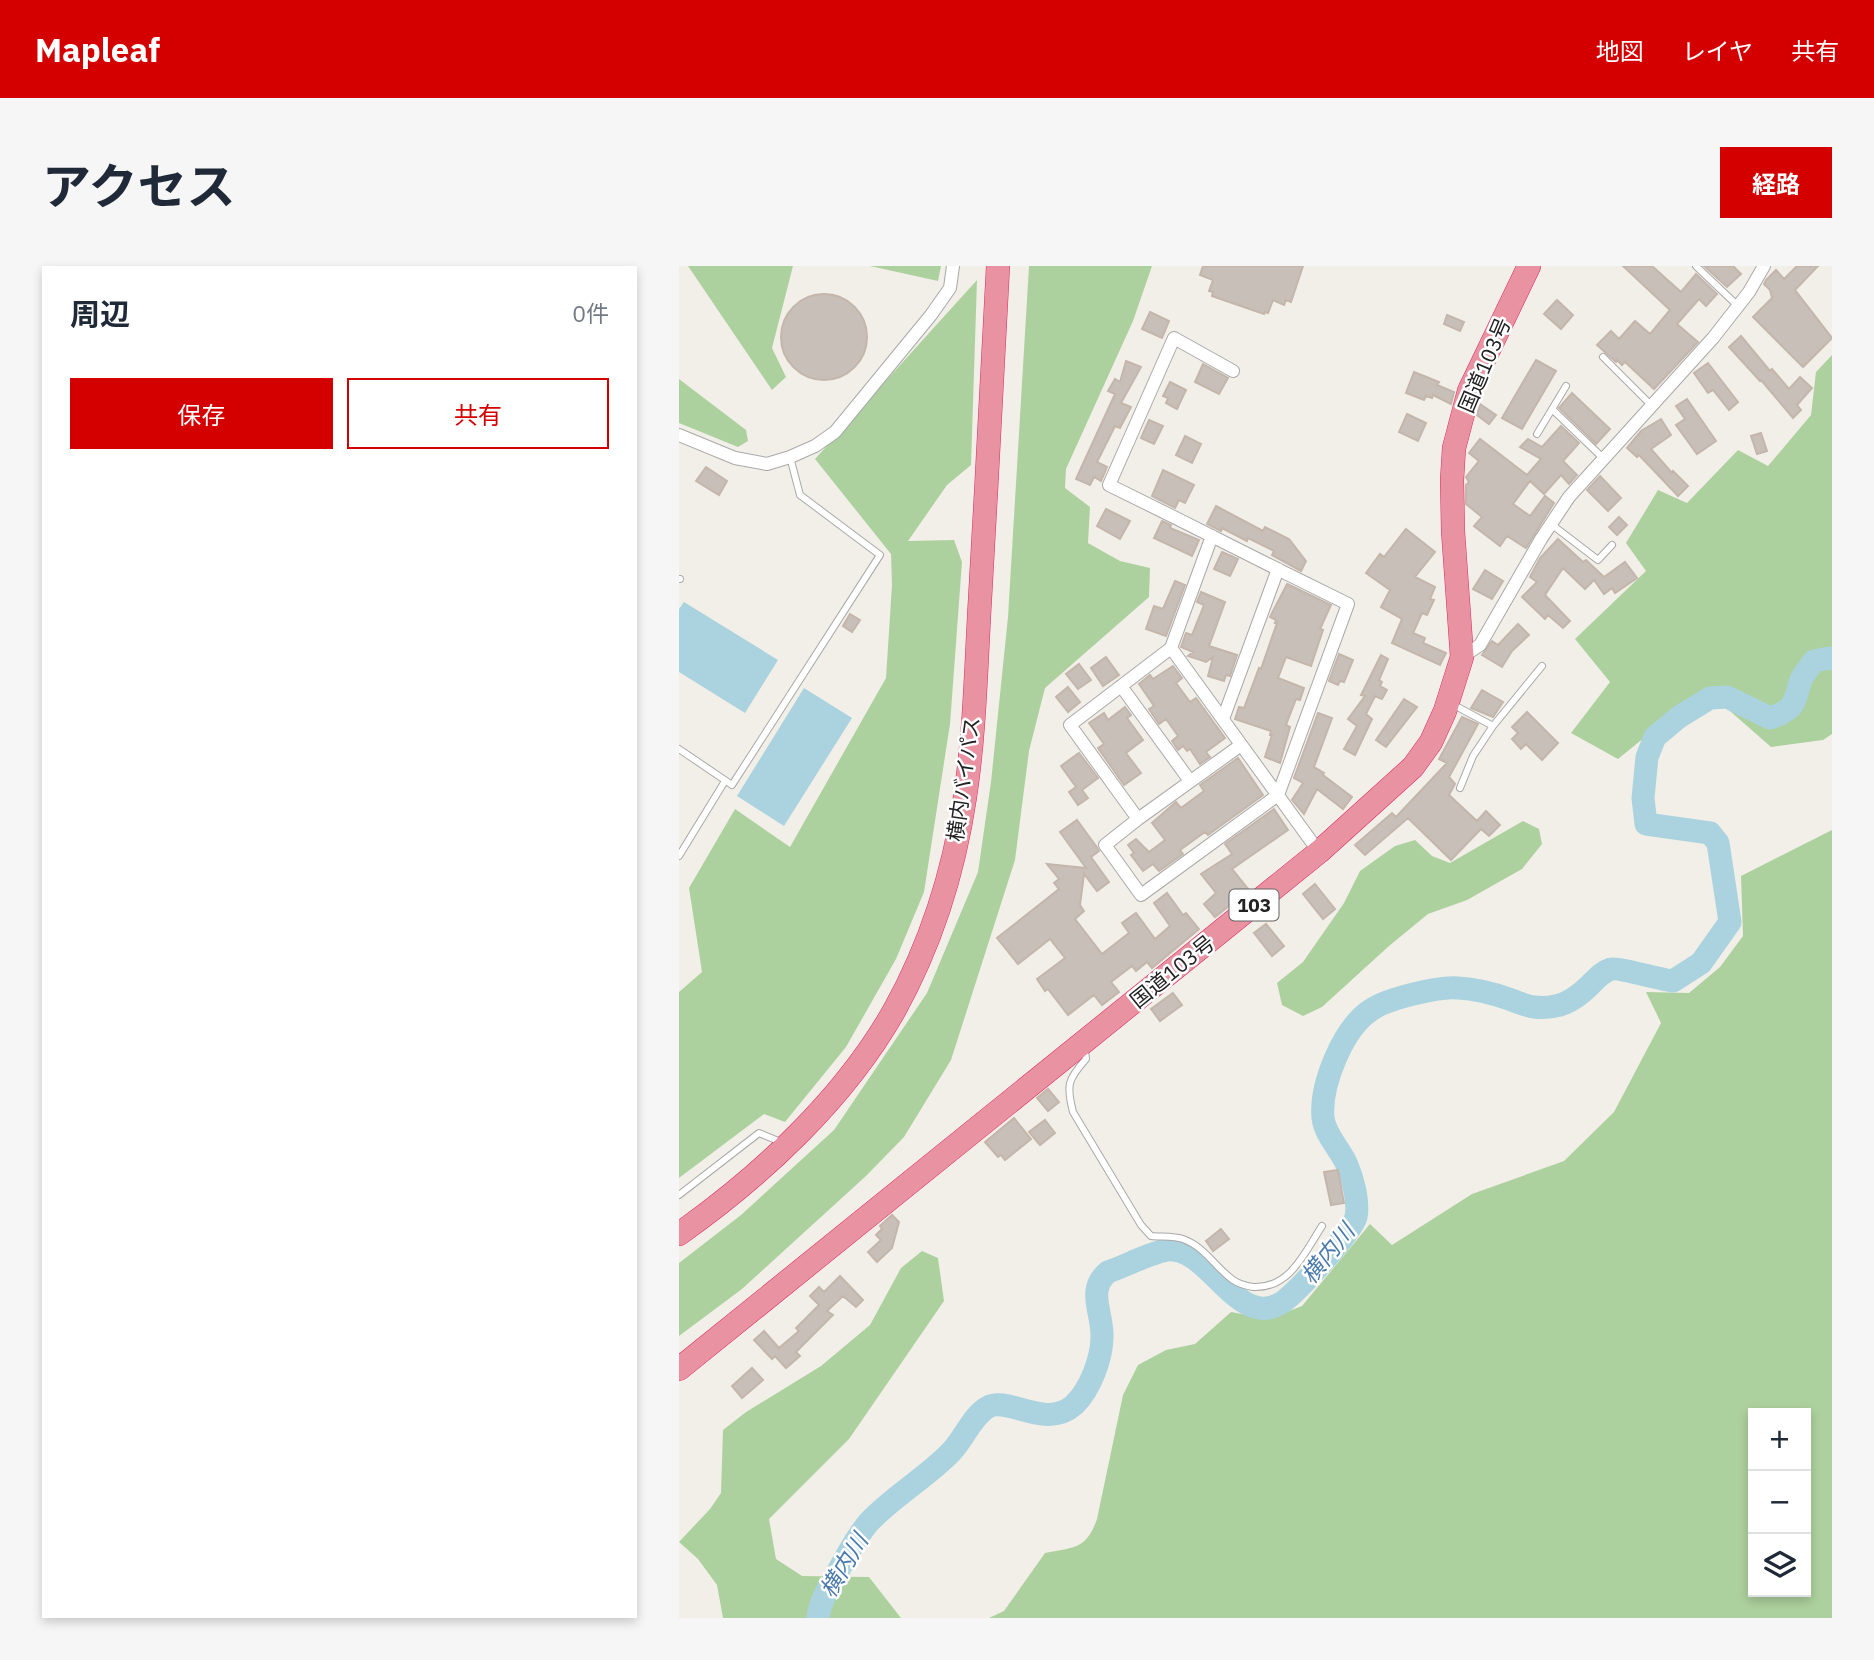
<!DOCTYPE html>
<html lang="ja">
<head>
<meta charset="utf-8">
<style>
	body { margin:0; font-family:"IBM Plex Sans","Noto Sans JP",sans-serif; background:#f6f6f7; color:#1f2937 }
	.controls { position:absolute; right:21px; bottom:21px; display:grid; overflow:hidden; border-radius:0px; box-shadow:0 4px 10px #0003 }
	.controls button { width:63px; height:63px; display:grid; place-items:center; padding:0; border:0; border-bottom:2px solid #e0e1e3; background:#fff; color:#1f2937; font:35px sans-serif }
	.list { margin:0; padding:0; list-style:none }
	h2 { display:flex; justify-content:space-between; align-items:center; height:91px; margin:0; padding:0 28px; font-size:30px }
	h2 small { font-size:23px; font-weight:400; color:#747a83 }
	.actions { display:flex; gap:14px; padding:21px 28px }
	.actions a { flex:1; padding:16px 0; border:2px solid #d40000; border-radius:0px; text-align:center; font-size:24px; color:#d40000 }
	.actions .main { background:#d40000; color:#fff }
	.icon { flex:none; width:38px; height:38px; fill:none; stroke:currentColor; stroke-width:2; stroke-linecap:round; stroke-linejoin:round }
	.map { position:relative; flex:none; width:1153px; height:1352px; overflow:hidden; border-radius:0px }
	header { display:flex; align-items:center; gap:42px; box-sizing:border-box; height:98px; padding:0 35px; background:#d40000; color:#fff }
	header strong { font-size:33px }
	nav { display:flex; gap:38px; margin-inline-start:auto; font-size:24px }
	.intro { display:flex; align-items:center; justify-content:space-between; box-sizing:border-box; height:168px; padding:0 42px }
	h1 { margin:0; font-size:49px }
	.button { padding:18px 32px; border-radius:0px; background:#d40000; color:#fff; font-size:24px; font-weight:700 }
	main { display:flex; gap:42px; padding:0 42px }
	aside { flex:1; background:#fff; border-radius:0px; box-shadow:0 4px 10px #0003 }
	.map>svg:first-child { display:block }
</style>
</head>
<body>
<header>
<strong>Mapleaf</strong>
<nav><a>地図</a><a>レイヤ</a><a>共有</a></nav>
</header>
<div class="intro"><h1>アクセス</h1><a class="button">経路</a></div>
<main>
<aside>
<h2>周辺<small>0件</small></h2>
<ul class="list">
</ul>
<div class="actions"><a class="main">保存</a><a>共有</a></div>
</aside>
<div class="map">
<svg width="1153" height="1352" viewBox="0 0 1153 1352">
	<rect width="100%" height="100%" fill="#f2efe9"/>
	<path fill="#add19e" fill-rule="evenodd" d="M 9,0 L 114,0 L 93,82 L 107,111 L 93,124 Z
		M 191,0 L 262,0 L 259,15 Z
		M 350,0 L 473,0 L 454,55 L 387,203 L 386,222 L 411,241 L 409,277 L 441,295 L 471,302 L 470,331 L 366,422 L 350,485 L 336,594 L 272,794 L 225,871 L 187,910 L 63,1023 L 0,1070 L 0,997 L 62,949 L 155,864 L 248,727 L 299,606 L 312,516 L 329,351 Z
		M 298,14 L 292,199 L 268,219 L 229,275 L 275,274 L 283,296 L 271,458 L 245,626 L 217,693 L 167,781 L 106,856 L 85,848 L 0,912 L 0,726 L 23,706 L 10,622 L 56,543 L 111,581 L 207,412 L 213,319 L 212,288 L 136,193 Z
		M 1153,89 L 1153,468 L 1144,474 L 1092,481 L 1043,438 L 1009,436 L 939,493 L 892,467 L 931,416 L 896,373 L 967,305 L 947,277 L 979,224 L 1008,237 L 1059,184 L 1089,200 L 1132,149 L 1137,106 Z
		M 0,113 L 67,164 L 69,175 L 59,181 L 0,157 Z
		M 844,555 L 860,563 L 863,578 L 843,603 L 788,634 L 749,648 L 710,680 L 643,741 L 624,750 L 603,739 L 598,717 L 624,696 L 665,637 L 681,605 L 716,580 L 736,574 L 753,590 L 771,597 Z
		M 1153,564 L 1153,1352 L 310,1352 L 325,1345 L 366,1287 C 395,1281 407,1284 418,1253 L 444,1129 L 459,1099 L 487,1084 L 516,1078 L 552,1046 L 590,1053 L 623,1040 L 691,958 L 713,979 L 793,928 L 885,895 L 935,846 L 982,757 L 967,726 L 1010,727 L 1041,701 L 1064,670 L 1062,610 ZM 1074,1147 L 1127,1147 L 1127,1326 L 1074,1326 Z
		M 243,985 L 259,992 L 265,1035 L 170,1173 L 90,1253 L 97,1293 L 123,1310 L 190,1311 L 222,1352 L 44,1352 L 38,1319 L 19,1293 L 0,1276 L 31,1243 L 42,1227 L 44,1164 L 67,1146 L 142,1100 L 191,1059 L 222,1002 Z"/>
	<path fill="#aad3df" d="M 5,336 L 99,394 L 66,447 L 0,406 L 0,343 Z
		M 125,422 L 173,452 L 105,560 L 58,530 Z"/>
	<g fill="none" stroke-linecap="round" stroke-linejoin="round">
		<path stroke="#aad3df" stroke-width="23" d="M 139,1352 C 141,1335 149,1323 157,1309 C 167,1291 178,1269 191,1255 C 216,1229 248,1211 272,1186 C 285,1173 293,1150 309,1141 C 329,1130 367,1164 395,1139 C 411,1124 423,1092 423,1071 C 424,1047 407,1024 429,1006 C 444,1001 473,986 488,984 C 531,979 559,1068 605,1035 C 620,1024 673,966 677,951 C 680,935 674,913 668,899 C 661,883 646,869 644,852 C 641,819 664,762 692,744 C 707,733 760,720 779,722 C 797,723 813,727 830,733 C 838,736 847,740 855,741 C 879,744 895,735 911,719 C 918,712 923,706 932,703 C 939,701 982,714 994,715 L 1022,697 L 1051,656 L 1039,577 L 1031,567 L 967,558 L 964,532 L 968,491 L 976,471 L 1000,451 L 1031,432 L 1048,431 L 1091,452 C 1117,443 1114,438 1122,414 C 1125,407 1131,401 1135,395 L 1151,392 L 1153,393"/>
	</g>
	<path fill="#c7bfb8" stroke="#c4b6ab" stroke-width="2" d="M 524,0 L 624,0 L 612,36 L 607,34 L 605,39 L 594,34 L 589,47 L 586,46 L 585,48 L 533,30 L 534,26 L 530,25 L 534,14 L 521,9 Z
		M 944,0 L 973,0 L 1002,26 L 1017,8 L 1038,28 L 1027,40 L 1020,33 L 998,58 L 1019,76 L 975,123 L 946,96 L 943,99 L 938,94 L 937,96 L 918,79 L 932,65 L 940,73 L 956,55 L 971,68 L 991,44 Z
		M 1025,0 L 1054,0 L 1062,8 L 1048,21 Z
		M 1118,0 L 1139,0 L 1116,24 L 1153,72 L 1124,101 L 1074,51 L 1093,32 L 1091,24 L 1085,18 L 1087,14 L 1097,4 L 1105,13 Z
		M102 71a43 43 0 1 1 86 0a43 43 0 1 1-86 0Z
		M 878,34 L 894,49 L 882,63 L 865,48 Z
		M 471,46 L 490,55 L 483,72 L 463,63 Z
		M 768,49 L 785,56 L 781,65 L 765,58 Z
		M 1062,70 L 1091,105 L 1093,103 L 1110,123 L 1121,111 L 1133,122 L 1118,139 L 1122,144 L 1114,152 L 1082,114 L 1081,115 L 1050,81 Z
		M 857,94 L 877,105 L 843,163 L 823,152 Z
		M 447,95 L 462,101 L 442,137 L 452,141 L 441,162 L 436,160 L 418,196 L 428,201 L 422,215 L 415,211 L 411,219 L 397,213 L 436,128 L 429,125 L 436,113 L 441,116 Z
		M 1029,97 L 1059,136 L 1050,144 L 1034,124 L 1029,127 L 1015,107 Z
		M 524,98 L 549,112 L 540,128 L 516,116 Z
		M 735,106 L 760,116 L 758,119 L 775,126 L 772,138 L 754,129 L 753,132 L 747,130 L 745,134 L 727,127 Z
		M 491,116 L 507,124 L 498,143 L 487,137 L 489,132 L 484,130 Z
		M 893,127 L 931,163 L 917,178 L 880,142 Z
		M 1008,133 L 1037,175 L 1018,188 L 997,159 L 1006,153 L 997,140 Z
		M 801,138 L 817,149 L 810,158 L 798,149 Z
		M 728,148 L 747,157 L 739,175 L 720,166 Z
		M 982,153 L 992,169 L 972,183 L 993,207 L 994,205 L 1009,220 L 999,230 L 960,189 L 958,191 L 948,182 L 962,165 Z
		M 470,154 L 484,160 L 475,178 L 462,172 Z
		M 882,160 L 900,177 L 884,195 L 898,209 L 890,218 L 882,209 L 865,228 L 851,215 L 834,238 L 851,250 L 866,230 L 875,237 L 847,282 L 828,270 L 821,280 L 795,260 L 803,251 L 787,238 L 787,219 L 790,216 L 787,211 L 800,195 L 790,187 L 801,173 L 848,209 L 862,193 L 841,181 L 849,173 L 863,181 Z
		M 1082,167 L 1088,185 L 1078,188 L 1072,170 Z
		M 506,170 L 522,178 L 513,197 L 497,189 Z
		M 27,201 L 48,215 L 40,229 L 17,215 Z
		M 484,204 L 515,219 L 506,237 L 500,234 L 496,242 L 473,230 Z
		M 921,210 L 942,232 L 929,245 L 908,224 Z
		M 537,240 L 584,265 L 586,261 L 610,273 L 627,295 L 622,305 L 593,289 L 595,285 L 569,272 L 568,275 L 543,262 L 542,265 L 528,258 Z
		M 427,243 L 451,255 L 441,273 L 418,260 Z
		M 940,251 L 948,259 L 938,269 L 930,261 Z
		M 483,255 L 492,259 L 491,262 L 520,274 L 513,290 L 475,272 Z
		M 727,263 L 756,286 L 736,311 L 756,321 L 751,333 L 755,334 L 748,349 L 743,347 L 734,367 L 746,372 L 744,377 L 767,387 L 761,399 L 713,377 L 723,353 L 702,341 L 711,324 L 687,307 L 701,288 L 705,291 Z
		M 879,273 L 904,296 L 907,294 L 925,311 L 946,296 L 958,312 L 936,327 L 933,322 L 925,328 L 915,314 L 906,323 L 884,302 L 866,329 L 891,355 L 884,362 L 869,349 L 866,353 L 843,331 L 858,316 L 851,311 L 861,292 Z
		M 543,286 L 559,293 L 551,310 L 535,303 Z
		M 806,304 L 824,315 L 813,333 L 794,323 Z
		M 496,315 L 506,319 L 487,370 L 467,363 L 475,340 L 484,343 Z
		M 608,318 L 652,339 L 641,363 L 644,364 L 632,400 L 607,391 L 599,412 L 625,422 L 621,434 L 617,433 L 607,459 L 611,461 L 601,497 L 586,491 L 593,469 L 591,469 L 592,465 L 556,453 L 560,441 L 565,442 L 580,402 L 582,403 L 598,357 L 596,357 L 597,354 L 591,351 Z
		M 522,326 L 546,336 L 530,380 L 558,389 L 551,410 L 547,409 L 545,415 L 529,410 L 534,391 L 527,396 L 509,390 L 514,386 L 502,381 L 507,367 L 513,369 L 525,339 L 518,336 Z
		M 171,348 L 181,354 L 173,366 L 164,360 Z
		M 839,358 L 850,369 L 833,385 L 823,401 L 803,389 L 813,375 L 819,379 Z
		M 660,388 L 674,394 L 665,416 L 661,415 L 659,419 L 650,415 Z
		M 702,389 L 709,393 L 700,414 L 703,416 L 701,420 L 708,424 L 703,433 L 696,430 L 687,448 L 693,453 L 676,489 L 665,483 L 678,460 L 669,453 L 686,430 L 682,429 Z
		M 427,391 L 440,409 L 424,420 L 412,402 Z
		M 400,398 L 412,414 L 399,423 L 387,408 Z
		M 494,400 L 503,412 L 497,417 L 511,436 L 517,432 L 546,472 L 527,486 L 531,491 L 521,498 L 511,483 L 508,485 L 504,480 L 499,484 L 493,475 L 499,470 L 487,453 L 480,458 L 470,443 L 475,440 L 460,418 L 471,409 L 474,413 Z
		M 389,421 L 401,436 L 389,446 L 377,431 Z
		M 803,424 L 824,436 L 814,451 L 792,442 Z
		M 725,433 L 738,441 L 707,481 L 697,474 Z
		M 446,441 L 452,449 L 448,452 L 464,474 L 447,487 L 462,507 L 445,519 L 419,482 L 425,478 L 410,457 L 425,447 L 429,454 Z
		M 848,446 L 879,477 L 863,494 L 847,478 L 842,483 L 833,473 L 839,467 L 833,461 Z
		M 639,447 L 653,452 L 635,501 L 645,507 L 644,509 L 673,531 L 664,543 L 638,523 L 625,548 L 613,534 L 624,517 L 615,512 Z
		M 783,451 L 799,458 L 770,511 L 776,518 L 770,529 L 798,555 L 807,545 L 821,559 L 810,570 L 802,563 L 772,594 L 729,552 L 686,589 L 676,579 L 713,547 L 717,551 L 768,497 L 760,493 Z
		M 400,487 L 419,512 L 403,524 L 409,532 L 399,539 L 390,526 L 397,521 L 382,500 Z
		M 559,492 L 584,529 L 529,569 L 526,566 L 501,584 L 504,588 L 480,605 L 474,598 L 464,605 L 452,589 L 455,587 L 449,579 L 457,573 L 470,586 L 486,574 L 473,557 L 497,536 L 502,542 L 525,525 L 521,519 Z
		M 595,543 L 609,564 L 553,603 L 570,624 L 536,651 L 525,638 L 537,627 L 522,608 L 553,588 L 546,578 Z
		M 398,554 L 417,580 L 420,585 L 412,591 L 430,616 L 418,625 L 405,608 L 401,639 L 405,645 L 396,653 L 423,688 L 450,667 L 443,657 L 457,647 L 476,673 L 491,660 L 475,637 L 488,627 L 504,649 L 507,647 L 520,663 L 473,702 L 468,696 L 457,705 L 453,700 L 432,716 L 440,726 L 423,739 L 415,729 L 389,749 L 369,723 L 366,725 L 358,713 L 386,692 L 371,673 L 339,698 L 318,672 L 380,623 L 375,617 L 380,613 L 368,598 L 407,602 L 381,566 Z
		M 636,618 L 656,643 L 644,653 L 624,628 Z
		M 587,658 L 605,680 L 593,690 L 575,667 Z
		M 494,727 L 503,739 L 481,755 L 472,743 Z
		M 369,823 L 380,836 L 369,845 L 358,832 Z
		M 335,852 L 352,873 L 326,894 L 322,889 L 319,891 L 306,876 Z
		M 366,854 L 376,867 L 361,879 L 350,866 Z
		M 659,904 L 665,937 L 652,939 L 645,906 Z
		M 213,949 L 220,956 L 213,982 L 198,996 L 189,986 L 202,974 L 197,969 L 203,963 L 201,960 Z
		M 542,963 L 550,973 L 534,985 L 527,975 Z
		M 161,1010 L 184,1034 L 177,1041 L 164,1030 L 148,1045 L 154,1049 L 117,1086 L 121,1090 L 107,1102 L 96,1090 L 93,1093 L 75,1074 L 85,1065 L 100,1082 L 120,1065 L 117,1062 L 140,1039 L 131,1030 L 140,1021 L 145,1026 Z
		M 73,1102 L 84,1114 L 63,1132 L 53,1120 Z"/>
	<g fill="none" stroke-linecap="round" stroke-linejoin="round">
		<defs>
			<path id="lane" d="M 1017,0 L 1059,40
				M 924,91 L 972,139
				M 873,143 L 924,192
				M 858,168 L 887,120
				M 872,258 L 919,294 L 933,279
				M 0,313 L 1,313
				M 773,438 L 814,460
				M 0,483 L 53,519 L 201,289 L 121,229 L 111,191
				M 781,522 L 794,490 L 814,460 L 863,400
				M 0,590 L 46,515
				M 406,784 L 407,793 C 389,813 387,819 394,846 L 462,959 L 472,970 C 482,971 496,970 504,973 C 526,981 536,1001 554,1014 C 560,1018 568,1020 574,1021 C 611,1023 626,986 643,960
				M 0,929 L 80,867 L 104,877"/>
			<path id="street" d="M 0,169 L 56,192 L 88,198 L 111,191 L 136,180 L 156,166 L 252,49 L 271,22 L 274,0
				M 533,270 L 492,382 L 391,459 L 459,553 L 426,579 L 462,629 L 599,529 L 669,338 C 589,299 510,258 430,219 L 495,72 L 554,105
				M 492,382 L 640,586
				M 783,391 L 801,379 L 862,273 L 890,231 L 1034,72 L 1070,26 L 1085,0
				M 442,420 L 511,515
				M 544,453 L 599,303
				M 459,553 L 562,479"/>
			<path id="highway" d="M 0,968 C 82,910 165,833 215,745 C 251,680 275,605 286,531 C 296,466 297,399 301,333 C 307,222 314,111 319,0
				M 0,1103 L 640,586 L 734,501 L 752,476 L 766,445 L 783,391 L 774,265 L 773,214 L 775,182 L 790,125 L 850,0"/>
		</defs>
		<use href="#lane" stroke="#a9a9a9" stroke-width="8"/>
		<use href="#street" stroke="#a9a9a9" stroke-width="14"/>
		<use href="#highway" stroke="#dc2a67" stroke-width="24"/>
		<use href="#lane" stroke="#fff" stroke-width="6"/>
		<use href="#street" stroke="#fff" stroke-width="12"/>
		<use href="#highway" stroke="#e892a2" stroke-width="23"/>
	</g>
	<g text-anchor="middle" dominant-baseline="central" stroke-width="5" stroke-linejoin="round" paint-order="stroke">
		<rect fill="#fff" stroke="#646464" stroke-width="2" x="550.5" y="623.5" width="49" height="31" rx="5"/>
		<g font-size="19" font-weight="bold" fill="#222">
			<text x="575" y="639">103</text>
		</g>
		<g font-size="21" fill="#222" stroke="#fff">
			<text transform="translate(805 99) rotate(-67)">国道103号</text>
			<text transform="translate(284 513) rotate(-82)">横内バイパス</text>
			<text transform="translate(493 705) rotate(-39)">国道103号</text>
		</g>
		<g font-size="23" font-style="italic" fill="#4a7aab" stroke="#fff">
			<text transform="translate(648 987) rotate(-51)">横内川</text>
			<text transform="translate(164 1299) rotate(-59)">横内川</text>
		</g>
	</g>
</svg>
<div class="controls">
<button>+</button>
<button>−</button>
<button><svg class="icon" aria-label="layers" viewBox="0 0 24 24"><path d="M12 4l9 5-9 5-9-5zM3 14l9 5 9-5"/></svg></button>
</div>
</div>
</main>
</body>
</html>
